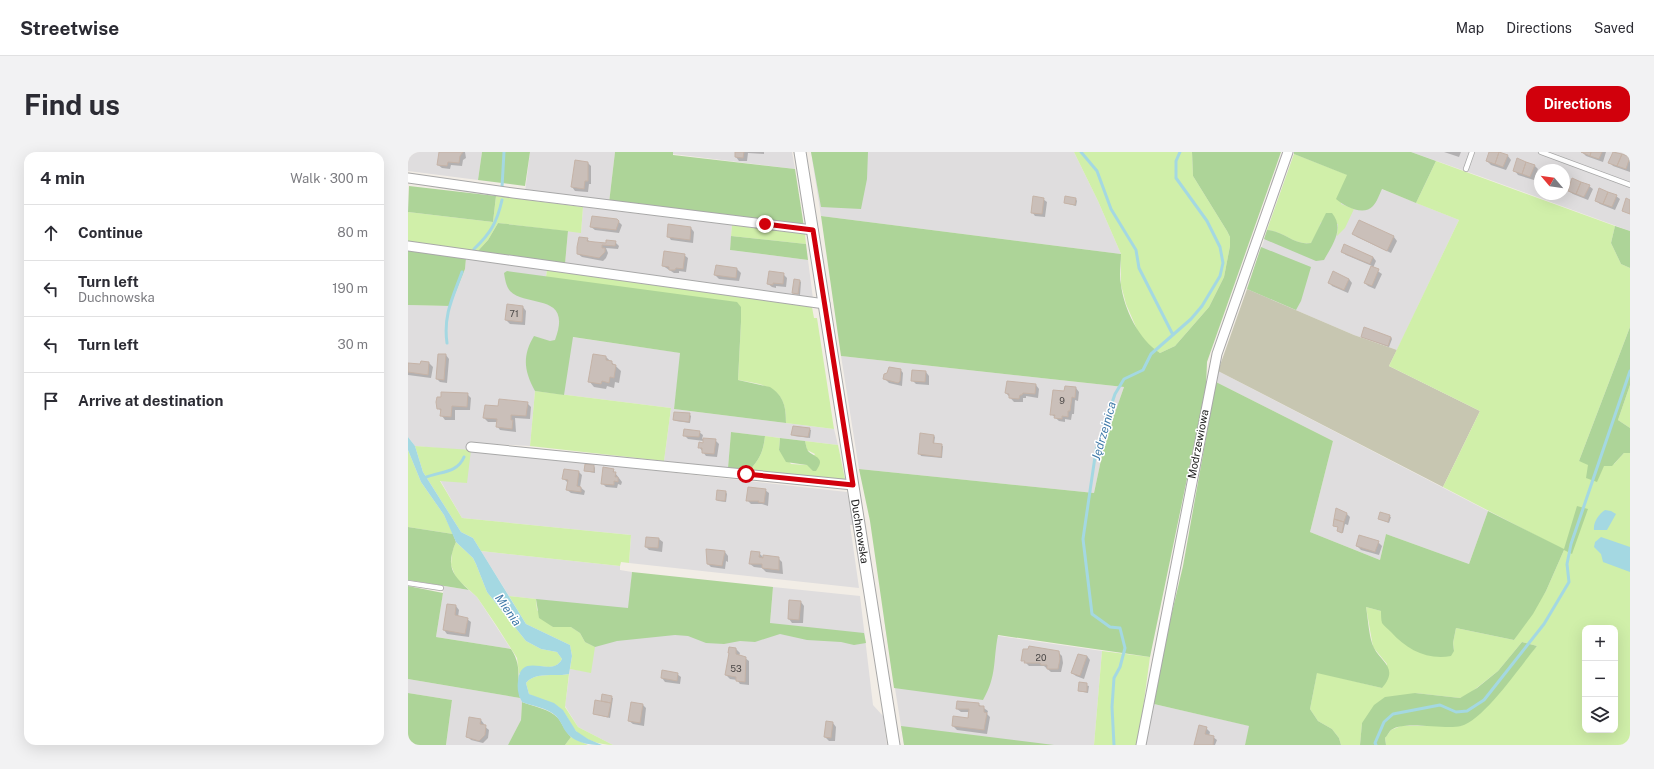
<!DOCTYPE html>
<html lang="en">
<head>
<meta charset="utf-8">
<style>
	body { margin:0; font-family:"Public Sans",sans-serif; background:#f2f2f3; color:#2b2b33 }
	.controls { position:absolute; right:12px; bottom:12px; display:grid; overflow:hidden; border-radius:8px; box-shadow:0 4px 16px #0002 }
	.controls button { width:36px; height:36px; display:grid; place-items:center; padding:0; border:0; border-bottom:1px solid #e1e1e2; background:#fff; color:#2b2b33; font:20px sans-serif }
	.compass { position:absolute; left:1126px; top:12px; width:36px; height:36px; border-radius:50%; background:#fff; box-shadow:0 4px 16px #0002; rotate:299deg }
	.stop { position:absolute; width:12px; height:12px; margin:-9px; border:3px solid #d1000c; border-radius:50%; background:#fff }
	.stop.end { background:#d1000c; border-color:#fff; box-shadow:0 1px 4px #0008 }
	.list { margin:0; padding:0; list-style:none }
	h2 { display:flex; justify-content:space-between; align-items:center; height:52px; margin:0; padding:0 16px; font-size:17px }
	h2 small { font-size:13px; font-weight:400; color:#7c7c81 }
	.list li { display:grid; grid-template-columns:26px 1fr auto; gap:12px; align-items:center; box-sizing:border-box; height:56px; padding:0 16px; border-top:1px solid #e1e1e2 }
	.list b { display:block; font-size:15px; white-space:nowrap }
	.list p { margin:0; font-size:13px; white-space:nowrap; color:#7c7c81 }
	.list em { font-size:13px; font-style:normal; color:#7c7c81 }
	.icon { flex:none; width:22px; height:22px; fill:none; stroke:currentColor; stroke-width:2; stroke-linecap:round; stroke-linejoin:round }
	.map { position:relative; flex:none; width:1222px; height:593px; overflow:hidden; border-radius:12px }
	header { display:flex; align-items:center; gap:24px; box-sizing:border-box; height:56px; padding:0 20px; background:#fff; border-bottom:1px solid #e1e1e2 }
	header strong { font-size:19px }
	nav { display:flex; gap:22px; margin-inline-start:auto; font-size:14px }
	.intro { display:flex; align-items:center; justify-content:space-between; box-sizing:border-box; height:96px; padding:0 24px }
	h1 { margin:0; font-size:28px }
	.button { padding:10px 18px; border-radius:12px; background:#d1000c; color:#fff; font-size:14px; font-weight:700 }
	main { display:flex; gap:24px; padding:0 24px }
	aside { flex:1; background:#fff; border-radius:12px; box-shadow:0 4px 16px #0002 }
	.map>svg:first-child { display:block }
</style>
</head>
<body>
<header>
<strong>Streetwise</strong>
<nav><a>Map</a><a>Directions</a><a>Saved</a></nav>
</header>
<div class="intro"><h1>Find us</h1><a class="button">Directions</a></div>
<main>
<aside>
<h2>4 min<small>Walk · 300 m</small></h2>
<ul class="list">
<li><svg class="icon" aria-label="ahead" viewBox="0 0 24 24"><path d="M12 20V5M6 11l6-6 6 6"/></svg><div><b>Continue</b></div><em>80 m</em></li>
<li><svg class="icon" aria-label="left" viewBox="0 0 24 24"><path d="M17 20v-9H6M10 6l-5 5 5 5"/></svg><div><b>Turn left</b><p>Duchnowska</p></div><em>190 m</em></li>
<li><svg class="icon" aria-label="left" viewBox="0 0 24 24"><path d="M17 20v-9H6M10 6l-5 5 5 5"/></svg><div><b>Turn left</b></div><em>30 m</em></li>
<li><svg class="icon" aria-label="arrive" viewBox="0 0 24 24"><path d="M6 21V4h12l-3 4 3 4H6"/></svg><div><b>Arrive at destination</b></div></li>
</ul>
</aside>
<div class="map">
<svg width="1222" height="593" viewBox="0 0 1222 593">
	<rect width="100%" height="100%" fill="#f2ede6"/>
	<path fill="#dfddde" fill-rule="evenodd" d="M 0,0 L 74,0 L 70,28 L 0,19 Z
		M 122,0 L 207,0 L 201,51 L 117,40 Z
		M 265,0 L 384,0 L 387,17 L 265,2 Z
		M 403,0 L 666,0 L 690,49 L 713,102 L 413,64 Z
		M 1003,0 L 1222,0 L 1222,79 L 1074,25 ZM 1132,18 L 1156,18 L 1156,42 L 1132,42 Z
		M 886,2 L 1051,68 L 989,198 L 946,183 L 839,137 Z
		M 175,55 L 324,73 L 322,98 L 400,108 L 405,147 L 157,112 L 160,79 L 173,80 Z
		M 58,106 L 139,118 L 138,125 L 164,185 L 273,201 L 266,257 L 426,277 L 430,293 L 323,280 L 320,316 L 256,309 L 263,256 L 127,239 L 122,294 L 64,291 L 63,298 L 439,340 L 446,373 L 442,373 L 451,436 L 221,411 L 223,383 L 54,366 L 32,328 L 63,299 L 7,294 L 0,285 L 0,153 L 42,154 L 57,117 Z
		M 433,204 L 716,235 L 697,289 L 686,341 L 451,317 Z
		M 810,219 L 1080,359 L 1061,412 L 978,382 L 972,408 L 902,380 L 925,289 L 808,230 Z
		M 73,399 L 212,414 L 212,418 L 224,420 L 221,456 L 362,471 L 365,435 L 452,444 L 465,553 L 475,564 L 479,593 L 205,593 L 170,575 L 157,554 L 162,517 L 183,520 L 177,490 L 172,481 L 154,474 L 145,475 L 128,447 L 101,444 Z
		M 36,434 L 61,438 L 69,445 L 103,497 L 28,485 Z
		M 476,467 L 694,499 L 686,593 L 496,593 Z
		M 0,527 L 112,546 L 114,550 L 113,568 L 101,592 L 100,593 L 38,593 L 44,548 L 0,541 Z
		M 746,552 L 842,574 L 837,593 L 738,593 Z"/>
	<path fill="#c7c6b1" d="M 839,137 L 946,183 L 989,198 L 981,214 L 1072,259 L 1035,335 L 810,219 Z"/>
	<path fill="#d0efa9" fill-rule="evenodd" d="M 666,0 L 784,0 L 785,24 L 819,79 L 822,85 L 822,94 L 816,125 L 801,155 L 767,194 L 752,201 L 741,194 L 731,182 L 718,152 L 713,133 L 713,102 L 690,49 Z
		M 886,2 L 940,23 L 933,52 L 946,57 L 937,76 L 929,84 L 930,72 L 913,70 L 909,81 L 903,91 C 886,94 876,79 859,78 Z
		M 1028,9 L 1207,74 L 1203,91 L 1213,112 L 1222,116 L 1222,175 L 1171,309 L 1196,313 L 1206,312 L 1216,301 L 1222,301 L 1222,593 L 978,593 L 977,586 L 983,578 L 993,574 L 1053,574 L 1129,494 L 1114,490 L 1090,519 L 1061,542 L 1052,546 L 1007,541 L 954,571 L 952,593 L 933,593 L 931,586 L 924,577 L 910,569 L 902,557 L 909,520 L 974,536 L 979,512 L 965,495 L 958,455 L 973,459 L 1046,499 L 1045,491 L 1048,476 L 1106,488 L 1138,439 L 1156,398 L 1035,335 L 1072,259 L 981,214 L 1051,68 L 1008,51 ZM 1177,476 L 1207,476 L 1207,578 L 1177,578 Z
		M 88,44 L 175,55 L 173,81 L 90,71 L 80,88 L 69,100 L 0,90 L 0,60 L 85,70 Z
		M 324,73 L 397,82 L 398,92 L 323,84 Z
		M 139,118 L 404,155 L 406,166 L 409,166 L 426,277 L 378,271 C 379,235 359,233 330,228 L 333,170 L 333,155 L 138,125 Z
		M 1222,233 L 1222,276 L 1210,268 Z
		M 127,239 L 263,256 L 256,309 L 122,294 Z
		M 357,284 L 372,286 L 371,298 L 383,312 L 399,313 L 407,302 L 399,298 L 397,289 L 430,293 L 437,327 L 433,329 L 341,319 C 352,306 355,301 357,284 Z
		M 7,294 L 63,298 L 59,331 L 32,329 L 54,366 L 223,383 L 221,411 L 213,410 L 212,414 L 73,399 L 65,386 L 53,380 L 15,320 Z
		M 0,298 L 13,330 L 36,363 L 45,382 L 0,375 Z
		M 48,390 L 65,406 L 68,412 L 79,440 L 118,489 L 133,497 L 149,500 L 154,507 C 144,525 127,504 111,522 L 109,506 L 88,473 L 69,445 L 48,426 L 43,413 L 44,400 Z
		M 101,444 L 128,447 L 129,458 L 145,475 L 163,475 L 172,481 L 177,490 L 187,495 L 183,521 L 162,517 L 164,504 L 162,493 L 118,472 Z
		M 694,499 L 742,505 L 730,593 L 686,593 Z
		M 161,522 L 157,555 L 170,575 L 205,593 C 192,593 177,588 168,579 C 162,573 160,564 154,558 C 145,548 132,549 121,542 L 118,531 C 127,519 148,525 161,522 Z
		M 163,585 L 180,593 L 157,593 Z"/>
	<path fill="#add498" d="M 74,0 L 122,0 L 117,34 L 70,28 Z
		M 207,0 L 265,0 L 265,3 L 387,17 L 396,75 L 201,51 Z
		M 403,0 L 460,0 L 459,27 L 453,57 L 413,55 Z
		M 784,0 L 873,0 L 799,210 L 798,235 L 742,505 L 590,483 C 585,508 589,524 575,548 L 486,536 L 462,369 L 451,317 L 686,341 L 697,289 L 716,235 L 433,204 L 413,64 L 713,102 C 713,112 711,123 713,133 C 716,157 731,188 752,201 L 767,194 L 801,155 L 816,125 L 822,94 L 822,85 L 819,79 L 785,24 Z
		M 886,0 L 1003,0 L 1028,9 L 1008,51 L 974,37 C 971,43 969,50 965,54 C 956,64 937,55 928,47 L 939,23 L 886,2 Z
		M 1,34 L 88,44 L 85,70 L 0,60 Z
		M 918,61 L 924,61 C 937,77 924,93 916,108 L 908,109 L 856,87 L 859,78 C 876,79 886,94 903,91 Z
		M 90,71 L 160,79 L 157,112 L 69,100 L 80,88 Z
		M 1207,74 L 1222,79 L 1222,116 L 1213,112 L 1203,91 Z
		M 323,84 L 398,92 L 400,108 L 322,98 Z
		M 853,95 L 903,115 L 893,149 L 888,158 L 839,137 Z
		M 0,98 L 58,106 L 57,117 L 42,154 L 0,153 Z
		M 99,119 L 329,150 L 333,155 L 333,170 L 330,228 L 362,235 C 376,244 378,255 378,271 L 266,257 L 272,201 L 165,185 L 156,243 L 127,239 C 116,219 114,204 126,184 L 142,189 L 147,188 C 165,140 119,156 102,139 C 98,134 97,127 96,121 Z
		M 1222,175 L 1222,233 L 1210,268 L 1222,276 L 1222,301 L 1216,301 L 1204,314 L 1196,314 L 1189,330 L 1178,326 L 1180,313 L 1171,309 Z
		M 808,230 L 925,289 L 902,380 L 972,408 L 978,382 L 1061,412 L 1080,359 L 1156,397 L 1169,354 L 1180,357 L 1164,402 L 1156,398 L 1138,439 L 1125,462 L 1106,488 L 1048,476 L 1045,491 L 1046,499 L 1043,504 C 1019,508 999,498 983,480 C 980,477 976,474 974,471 C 973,468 973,462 973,459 L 958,455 C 960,466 961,487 966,496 C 974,511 991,516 974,536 L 909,521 L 902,557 L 910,569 L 924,577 L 931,586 L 933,593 L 837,593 L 841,574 L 746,552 L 756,494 L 775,414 Z
		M 323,280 L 357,284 C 355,301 352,306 341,319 L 320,316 Z
		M 372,286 L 397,289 C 398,292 398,296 400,299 C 407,306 418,305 408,319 L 405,319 L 399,313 L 378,310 L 371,298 Z
		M 0,375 L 45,382 L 48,390 C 38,413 43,422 61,438 L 0,428 Z
		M 224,420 L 365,435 L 362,471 L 456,481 L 458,491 L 446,493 L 433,490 L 399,488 L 372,482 L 347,490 L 332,489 L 316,492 L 298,491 L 280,484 L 267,483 L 209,489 L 187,495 L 177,490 L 172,481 L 163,475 L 145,475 L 131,466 L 128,447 L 220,456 Z
		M 0,434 L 35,441 L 28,485 L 103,497 C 115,515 108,527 112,546 L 0,527 Z
		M 1114,490 L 1129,494 C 1113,513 1076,568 1053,574 C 1036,578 996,568 983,578 C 981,580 979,584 977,586 L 978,593 L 952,593 L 954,571 L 966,553 L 977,545 L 1007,541 L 1052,546 L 1069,536 L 1090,519 Z
		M 0,541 L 44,548 L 38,593 L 0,593 Z
		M 114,550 C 124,554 142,557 150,566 C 155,573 157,579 163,585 L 157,593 L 100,593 L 113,568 Z
		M 493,574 L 646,593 L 496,593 Z"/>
	<path fill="#a4d8e2" d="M 0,285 L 7,294 L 15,320 L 53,380 L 65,386 L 118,472 L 162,493 L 164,504 L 161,522 C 148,525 127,519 118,531 L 121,542 L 146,551 L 155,558 L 168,579 L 180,587 L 194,593 C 180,593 165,591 156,577 C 154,573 152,568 148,564 C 140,556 124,554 114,550 C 110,543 109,537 110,529 C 113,498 144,527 154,507 L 149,500 L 133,497 L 118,489 L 79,440 L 68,412 L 65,406 L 48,390 L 36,363 L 13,330 L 0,298 Z
		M 1197,358 L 1203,359 L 1208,362 L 1199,378 L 1186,378 C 1185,370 1191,362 1197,358 Z
		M 1193,385 L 1222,395 L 1222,420 L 1195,410 L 1193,402 L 1186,395 L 1187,390 Z"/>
	<path fill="#0003" d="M 38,0 L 57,0 L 58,6 L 55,8 L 54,14 L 43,13 L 42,17 L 34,16 L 30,13 Z
		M 328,0 L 356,0 L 356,2 L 340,1 L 339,9 L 331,9 L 328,5 Z
		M 1036,0 L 1053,0 L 1051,5 Z
		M 1082,0 L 1089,0 L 1100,4 L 1103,8 L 1098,18 L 1083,13 L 1079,9 Z
		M 1174,0 L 1198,0 L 1195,10 L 1178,4 Z
		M 1206,0 L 1222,6 L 1222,20 L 1205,14 L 1201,10 Z
		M 1110,8 L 1127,14 L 1130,17 L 1126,28 L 1110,23 L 1107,19 Z
		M 180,11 L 183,14 L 183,32 L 181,32 L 180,40 L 167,39 L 164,35 Z
		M 1181,34 L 1185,37 L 1180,48 L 1165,42 L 1161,39 Z
		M 1208,44 L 1212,47 L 1207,58 L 1192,52 L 1188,49 Z
		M 635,47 L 639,50 L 637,65 L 627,64 L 624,60 Z
		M 668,47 L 669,49 L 668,54 L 657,51 Z
		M 209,68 L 214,73 L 211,81 L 187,78 L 183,75 Z
		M 952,69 L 986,85 L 989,89 L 983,101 L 949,85 L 945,82 Z
		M 283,76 L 286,80 L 285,91 L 263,88 L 260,84 Z
		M 179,87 L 183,91 L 199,92 L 207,90 L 211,94 L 210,97 L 198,96 L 200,101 L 198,106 L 195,109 L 174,105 L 170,102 Z
		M 937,93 L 965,105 L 968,109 L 965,116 L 974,122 L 967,137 L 960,134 L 957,131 L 964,114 L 938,103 L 934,100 Z
		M 276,103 L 280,106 L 278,120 L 271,119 L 271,121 L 266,121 L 255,114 Z
		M 309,114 L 329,117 L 333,121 L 331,129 L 311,127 L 307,123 Z
		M 925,121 L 941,127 L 944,131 L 940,141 L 924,134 L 921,130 Z
		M 375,122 L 379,126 L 378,135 L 368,134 L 368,136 L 364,135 L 360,132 Z
		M 392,129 L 393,130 L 392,143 L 387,142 L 385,141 Z
		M 115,155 L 118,159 L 117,173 L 102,172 L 98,168 Z
		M 954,185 L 983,185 L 984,187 L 981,195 Z
		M 38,203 L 41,207 L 39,231 L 32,230 L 29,227 Z
		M 198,205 L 213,219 L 211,231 L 207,230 L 206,236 L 199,234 L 198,237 L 186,235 L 181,229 Z
		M 14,210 L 21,211 L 25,215 L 23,226 L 0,223 L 0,212 L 13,213 Z
		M 492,217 L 495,221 L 494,234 L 481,231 L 477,227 Z
		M 518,220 L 521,224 L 521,233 L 508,232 L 504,228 Z
		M 628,233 L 631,237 L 630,246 L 618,244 L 618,246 L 615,246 L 615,250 L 606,250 L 598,241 Z
		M 668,236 L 671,240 L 670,249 L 667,248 L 666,262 L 664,262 L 663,268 L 657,267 L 657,270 L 651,269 L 643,262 L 657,240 Z
		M 59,242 L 63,246 L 62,258 L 47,258 L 47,268 L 37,268 L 34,264 L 34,260 L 30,256 Z
		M 119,251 L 123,255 L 122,267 L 107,266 L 108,280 L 92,278 L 89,274 L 89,270 L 80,270 L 76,266 L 91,255 Z
		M 281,262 L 283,264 L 282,271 L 268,269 L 266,268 Z
		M 401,277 L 403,278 L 402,286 L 386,284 L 385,282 Z
		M 291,280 L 295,283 L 294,287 L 307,288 L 311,292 L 309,305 L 298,304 L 295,300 L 291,295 L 296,292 L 296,289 L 280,287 L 276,283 Z
		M 526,284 L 527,285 L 526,292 L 535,294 L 534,306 L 513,304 L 512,302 Z
		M 186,314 L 187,316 L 187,321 L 177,319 Z
		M 205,318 L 214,330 L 213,333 L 210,332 L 209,336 L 198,335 L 194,331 Z
		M 171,320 L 174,323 L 172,335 L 177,339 L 176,343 L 163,341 L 159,338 L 160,331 L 156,327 Z
		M 357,338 L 361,341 L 360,354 L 354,352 L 343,352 L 339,348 Z
		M 318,340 L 319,342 L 318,350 L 310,349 L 309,348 Z
		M 973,361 L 983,365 L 981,371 L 971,367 Z
		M 939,362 L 942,365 L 940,373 L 937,372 L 935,381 L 931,380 L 930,379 L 930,375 L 926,373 Z
		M 239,386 L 251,387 L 255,390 L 254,400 L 241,398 L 238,395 Z
		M 970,390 L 974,394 L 971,403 L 953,398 L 949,394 Z
		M 299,398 L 317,400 L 320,404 L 320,410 L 318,409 L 317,417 L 303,415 L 300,412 Z
		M 351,401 L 356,406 L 370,406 L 374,410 L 375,422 L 358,420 L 354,416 L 346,415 L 342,412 Z
		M 393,450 L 396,454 L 395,471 L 384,471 L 381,467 Z
		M 48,454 L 51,458 L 50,465 L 59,467 L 63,470 L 61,485 L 39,482 L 36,478 Z
		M 328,497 L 332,501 L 331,504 L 337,506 L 341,509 L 341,533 L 332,532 L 329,528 L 322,527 L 318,523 Z
		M 650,500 L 654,504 L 655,511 L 653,520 L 643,520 L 636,514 L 621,514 L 615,508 Z
		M 679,504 L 682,508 L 676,527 L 668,524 L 664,521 Z
		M 269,522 L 273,525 L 272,532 L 257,530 L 254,526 Z
		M 672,532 L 681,534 L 680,541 L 671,539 Z
		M 195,543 L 205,546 L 202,566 L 186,562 L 193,550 Z
		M 570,552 L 580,559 L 579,562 L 582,565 L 579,582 L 549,578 L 545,574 L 560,567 L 561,560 L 553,560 L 549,557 Z
		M 235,553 L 238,556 L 236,574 L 225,572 L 221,569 Z
		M 73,568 L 76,572 L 76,574 L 81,578 L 80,586 L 75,591 L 63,588 L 59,584 Z
		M 425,571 L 428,575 L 427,589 L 421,589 L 417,585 Z
		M 798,576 L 802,580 L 801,584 L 805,585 L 809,588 L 807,593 L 787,593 Z"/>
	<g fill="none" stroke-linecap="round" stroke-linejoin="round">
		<path stroke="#a4d8e2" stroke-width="3" d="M 673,0 L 689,19 L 703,57 L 728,98 L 731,116 L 765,183
			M 94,35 L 96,0
			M 66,97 C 83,81 89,70 94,48
			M 39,191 C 35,163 45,145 54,120
			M 16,326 C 31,319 49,322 56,305
			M 706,593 L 704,555 L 706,526 L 712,515 L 717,496 L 712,476 L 702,475 L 684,462 L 675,387 L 688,298 L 707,242 L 716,227 L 735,218 L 743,202 L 783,167 L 794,154 L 812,124 L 815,111 L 812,95 L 799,69 L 768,26 L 768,9 L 772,0
			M 968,593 L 967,591 L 976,570 L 985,562 L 1032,553 L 1048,560 L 1059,559 L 1076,548 L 1136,472 L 1161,430 L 1159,412 L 1163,392 L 1222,219"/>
	</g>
	<path fill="#cabfb9" stroke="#c5b3a7" d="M 31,0 L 55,0 L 52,4 L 51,11 L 40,10 L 39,14 L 29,13 Z
		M 327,0 L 336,0 L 335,6 L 327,5 Z
		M 1081,0 L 1091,0 L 1087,12 L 1078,9 Z
		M 1091,0 L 1100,3 L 1095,15 L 1087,12 Z
		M 1173,0 L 1183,0 L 1182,4 Z
		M 1183,0 L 1194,0 L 1191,7 L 1182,4 Z
		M 1205,0 L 1214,2 L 1209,14 L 1200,11 Z
		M 1214,2 L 1222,5 L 1218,17 L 1209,14 Z
		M 1109,6 L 1118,10 L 1114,22 L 1105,19 Z
		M 167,8 L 180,10 L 180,29 L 177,29 L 176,37 L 163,35 Z
		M 1118,10 L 1127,13 L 1122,25 L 1114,22 Z
		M 1164,26 L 1173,30 L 1168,42 L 1160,39 Z
		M 1173,30 L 1182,33 L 1176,45 L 1168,42 Z
		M 1191,36 L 1200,40 L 1195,52 L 1187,49 Z
		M 1200,40 L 1209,43 L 1204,55 L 1195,52 Z
		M 625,44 L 636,46 L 634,62 L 623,61 Z
		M 657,44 L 668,46 L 667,53 L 656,51 Z
		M 1218,46 L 1222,48 L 1222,62 L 1214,59 Z
		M 184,64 L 209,67 L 211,69 L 208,78 L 182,75 Z
		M 951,68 L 986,84 L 979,99 L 944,82 Z
		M 260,72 L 283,75 L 282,88 L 259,85 Z
		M 171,85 L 180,86 L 179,89 L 187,90 L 198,91 L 198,88 L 208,89 L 207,94 L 194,93 L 194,96 L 197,96 L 197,100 L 191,106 L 169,102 L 169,95 Z
		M 936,92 L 965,105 L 962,112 L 933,100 Z
		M 256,99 L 277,102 L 275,117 L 268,116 L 267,118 L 261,118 L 261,115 L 254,114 Z
		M 308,113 L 329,116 L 328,126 L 306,123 Z
		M 963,114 L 971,117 L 964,134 L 956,131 Z
		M 361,119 L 376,121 L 375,132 L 365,131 L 365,133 L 359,132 Z
		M 925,119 L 941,127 L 936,138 L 920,131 Z
		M 386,127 L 392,128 L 390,142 L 384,141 Z
		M 99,152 L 115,154 L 114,170 L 97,168 Z
		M 956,175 L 983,185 L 980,194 L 953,185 Z
		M 30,202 L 38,202 L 36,228 L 28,227 Z
		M 185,202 L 198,204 L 198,208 L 204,209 L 204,212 L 208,213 L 206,226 L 202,225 L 201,231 L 194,229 L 193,232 L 180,230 Z
		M 13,209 L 21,210 L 20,223 L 0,220 L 0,211 L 12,212 Z
		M 481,215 L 493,217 L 492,229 L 490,231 L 475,227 L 476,222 L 479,221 Z
		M 504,218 L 518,219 L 517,230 L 503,229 Z
		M 599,229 L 628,232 L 627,242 L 615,241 L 614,243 L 612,243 L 611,247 L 601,246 L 601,242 L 597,241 Z
		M 657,234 L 668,235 L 667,246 L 664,245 L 662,259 L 660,259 L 660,265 L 654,264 L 654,267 L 646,266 L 647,263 L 642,263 L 645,238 L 656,239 Z
		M 33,240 L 60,241 L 59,255 L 44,254 L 43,265 L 32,264 L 33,257 L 29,257 L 28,250 L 29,245 L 33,245 Z
		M 91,247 L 120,250 L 118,264 L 103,263 L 103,268 L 105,268 L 104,277 L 88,275 L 89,267 L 75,266 L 77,253 L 90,254 Z
		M 266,260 L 282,261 L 281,270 L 265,268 Z
		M 385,274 L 402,276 L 400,285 L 383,283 Z
		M 276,277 L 292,279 L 291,285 L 275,284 Z
		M 512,281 L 526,283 L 525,291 L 534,292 L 533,305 L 510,302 Z
		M 295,286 L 308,287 L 306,302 L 294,301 L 294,296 L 290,296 L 291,290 L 295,291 Z
		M 177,312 L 186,313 L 186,320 L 176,319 Z
		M 195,315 L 206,317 L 205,320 L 208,320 L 207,325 L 210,325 L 210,330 L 206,329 L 206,333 L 193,332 Z
		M 156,317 L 171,319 L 169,334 L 173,335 L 173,340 L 158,338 L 160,328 L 154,327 Z
		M 340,335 L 358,337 L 356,351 L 350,350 L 351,349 L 338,349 Z
		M 309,338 L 318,339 L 317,349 L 308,348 Z
		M 928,356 L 939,361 L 936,370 L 926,367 Z
		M 972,360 L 982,363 L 980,370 L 970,367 Z
		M 926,367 L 936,370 L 934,381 L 929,379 L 930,375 L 925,374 Z
		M 951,383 L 971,389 L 967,400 L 948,394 Z
		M 238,385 L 251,386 L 250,396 L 237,395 Z
		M 298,397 L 317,399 L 314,414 L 299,412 Z
		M 343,399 L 352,400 L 351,405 L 355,406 L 355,403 L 371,405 L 371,418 L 354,416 L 354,412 L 341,412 Z
		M 381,448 L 393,449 L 391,468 L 380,467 Z
		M 39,452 L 48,453 L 47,463 L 60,466 L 57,482 L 35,478 Z
		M 621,494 L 651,499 L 652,507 L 650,517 L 639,517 L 639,513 L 633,513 L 632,511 L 616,511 L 617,509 L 613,509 L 615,497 L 620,497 Z
		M 321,495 L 328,496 L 328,502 L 338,505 L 337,530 L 328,529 L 328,525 L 317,523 L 321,501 L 320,501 Z
		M 670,502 L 679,504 L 672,524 L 663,521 Z
		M 254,518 L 270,521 L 269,529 L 253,526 Z
		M 671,530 L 679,531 L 679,540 L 670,539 Z
		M 194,542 L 204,544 L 203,551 L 193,549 Z
		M 187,548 L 203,551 L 200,565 L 185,562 Z
		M 549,549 L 571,551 L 571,554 L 576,554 L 576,560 L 579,561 L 576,578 L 544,574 L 545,564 L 560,566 L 561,557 L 548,557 Z
		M 223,550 L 235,552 L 232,571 L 220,569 Z
		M 61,565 L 73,567 L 72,572 L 78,573 L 77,583 L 71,589 L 58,585 Z
		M 418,569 L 425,570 L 423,586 L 416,585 Z
		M 791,573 L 799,575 L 797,582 L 806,584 L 805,593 L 786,593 Z"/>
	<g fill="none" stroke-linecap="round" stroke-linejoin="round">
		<defs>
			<path id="service" d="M 1133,0 L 1222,33
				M 1058,17 L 1064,0
				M 0,431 L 33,436"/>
			<path id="minor" d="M 0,26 L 105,41 L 405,78
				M 0,94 L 417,152
				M 63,295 L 445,333
				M 733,593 L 809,202 L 880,0"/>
			<g id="tertiary">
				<path id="s1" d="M 392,0 L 486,593"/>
			</g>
		</defs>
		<use href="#service" stroke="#a8a8a8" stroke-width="6"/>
		<use href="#minor" stroke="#a8a8a8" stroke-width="11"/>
		<use href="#tertiary" stroke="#a8a8a8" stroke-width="13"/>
		<use href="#service" stroke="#fff" stroke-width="4.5"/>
		<use href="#minor" stroke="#fff" stroke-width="9"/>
		<use href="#tertiary" stroke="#fff" stroke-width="11"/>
	</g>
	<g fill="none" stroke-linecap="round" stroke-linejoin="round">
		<path stroke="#d1000c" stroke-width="5" d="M 338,322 L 445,333 L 405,78 L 357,72"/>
	</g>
	<g text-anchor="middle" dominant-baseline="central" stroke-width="3" stroke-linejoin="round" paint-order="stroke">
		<g font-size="9" fill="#4b4847">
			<text x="106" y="161">71</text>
			<text x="654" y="248">9</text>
			<text x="633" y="505">20</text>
			<text x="328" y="516">53</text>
		</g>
		<g font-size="11" fill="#212121" stroke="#fff">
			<text transform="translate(790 292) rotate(-79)">Modrzewiowa</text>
			<text stroke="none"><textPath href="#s1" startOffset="384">Duchnowska</textPath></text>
		</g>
		<g font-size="12" font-style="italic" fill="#3f79a8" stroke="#fff">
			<text transform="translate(696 279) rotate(-74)">Jędrzejnica</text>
			<text transform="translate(100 458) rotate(55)">Mienia</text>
		</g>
	</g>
</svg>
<div class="controls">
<button>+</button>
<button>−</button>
<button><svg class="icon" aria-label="layers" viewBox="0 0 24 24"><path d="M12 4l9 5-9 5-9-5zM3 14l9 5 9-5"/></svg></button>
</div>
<svg class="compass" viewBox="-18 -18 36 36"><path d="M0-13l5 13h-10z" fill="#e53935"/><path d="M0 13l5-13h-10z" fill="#7c7c81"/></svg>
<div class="stop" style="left:338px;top:322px"></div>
<div class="stop end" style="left:357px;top:72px"></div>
</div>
</main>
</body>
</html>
